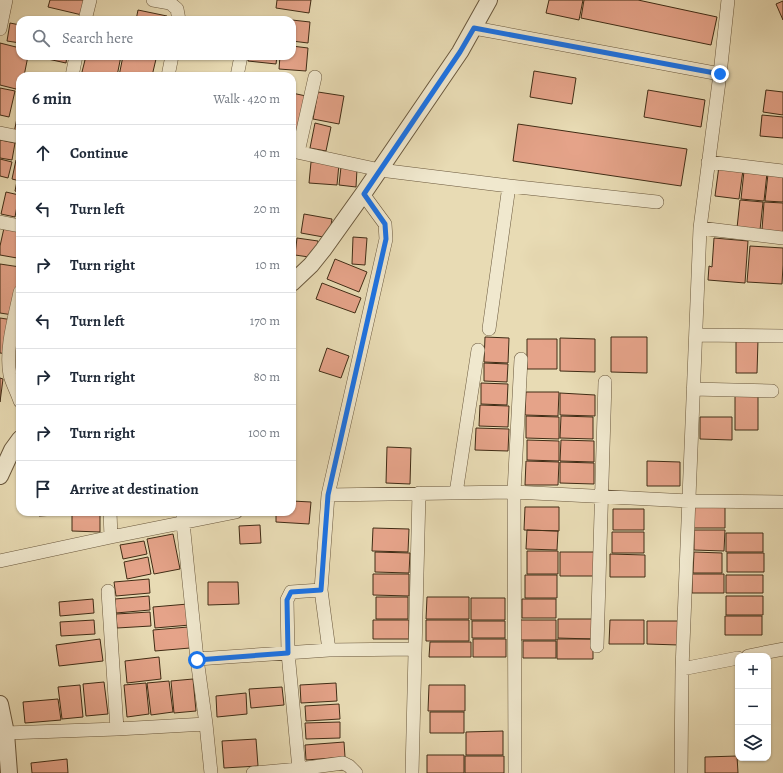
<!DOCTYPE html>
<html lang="en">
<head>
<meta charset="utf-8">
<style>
	body { margin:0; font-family:Alegreya,serif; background:#f6f6f7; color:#1f2937 }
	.controls { position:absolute; right:12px; bottom:12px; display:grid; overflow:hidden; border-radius:8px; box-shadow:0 1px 3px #0004 }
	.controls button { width:36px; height:36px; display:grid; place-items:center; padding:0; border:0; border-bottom:1px solid #e0e1e3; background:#fff; color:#1f2937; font:20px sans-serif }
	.stop { position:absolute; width:12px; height:12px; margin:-9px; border:3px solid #1a73e8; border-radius:50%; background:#fff }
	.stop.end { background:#1a73e8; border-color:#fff; box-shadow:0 1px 4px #0008 }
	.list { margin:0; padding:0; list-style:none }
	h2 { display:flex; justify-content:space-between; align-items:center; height:52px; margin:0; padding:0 16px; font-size:17px }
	h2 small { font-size:13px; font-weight:400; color:#747a83 }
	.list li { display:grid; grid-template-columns:26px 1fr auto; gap:12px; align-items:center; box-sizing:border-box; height:56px; padding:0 16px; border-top:1px solid #e0e1e3 }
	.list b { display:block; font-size:15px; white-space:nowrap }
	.list em { font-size:13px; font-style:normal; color:#747a83 }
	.icon { flex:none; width:22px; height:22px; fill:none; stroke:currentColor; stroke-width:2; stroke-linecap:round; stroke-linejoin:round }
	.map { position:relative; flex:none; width:783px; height:773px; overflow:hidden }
	.search { position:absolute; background:#fff; box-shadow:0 1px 3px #0004; left:16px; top:16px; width:280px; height:44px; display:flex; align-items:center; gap:10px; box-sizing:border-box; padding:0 14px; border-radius:12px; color:#747a83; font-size:15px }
	.panel { position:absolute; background:#fff; box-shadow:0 1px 3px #0004; left:16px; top:72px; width:280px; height:444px; border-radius:12px }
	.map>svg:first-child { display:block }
</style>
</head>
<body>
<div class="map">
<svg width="783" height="773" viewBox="0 0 783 773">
	<rect width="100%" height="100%" fill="#e8dbb4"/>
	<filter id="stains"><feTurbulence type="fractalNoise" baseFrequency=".005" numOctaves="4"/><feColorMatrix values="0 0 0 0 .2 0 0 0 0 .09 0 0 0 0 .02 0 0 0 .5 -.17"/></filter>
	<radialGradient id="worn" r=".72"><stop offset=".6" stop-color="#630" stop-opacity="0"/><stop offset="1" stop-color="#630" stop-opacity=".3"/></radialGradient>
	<path fill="#e5a389" stroke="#402c15" d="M 50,0 L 86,0 L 82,15 L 48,7 Z
		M 277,0 L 311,0 L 309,13 L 276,8 Z
		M 549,0 L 583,0 L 579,20 L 546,13 Z
		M 584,0 L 638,0 L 717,17 L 711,45 L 581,18 Z
		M 783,1 L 783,20 L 776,4 Z
		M 138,10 L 167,16 L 166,20 L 136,20 Z
		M 292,20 L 310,22 L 308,43 L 292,41 Z
		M 10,23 L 20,25 L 20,43 L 7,41 Z
		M 0,43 L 20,48 L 20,56 L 28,56 L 24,76 L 20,76 L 20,90 L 0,85 Z
		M 292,46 L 308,48 L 306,71 L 279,69 L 280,56 L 292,56 Z
		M 34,56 L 67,56 L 66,63 Z
		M 86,56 L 121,56 L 117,76 L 81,76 Z
		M 123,56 L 141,56 L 156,59 L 152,76 L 119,76 Z
		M 249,56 L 277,56 L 276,64 L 248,61 Z
		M 534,71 L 576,78 L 572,104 L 530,97 Z
		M 0,88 L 15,91 L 9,117 L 0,115 Z
		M 648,90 L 705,100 L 701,127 L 644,117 Z
		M 766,90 L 783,92 L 783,115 L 763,112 Z
		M 318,92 L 344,96 L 339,124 L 313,119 Z
		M 292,93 L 306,96 L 297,143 L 292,142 Z
		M 762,115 L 783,117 L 783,138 L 760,136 Z
		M 17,118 L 20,119 L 20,134 L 14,133 Z
		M 315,123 L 331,127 L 326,151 L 310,148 Z
		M 518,124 L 687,149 L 681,186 L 513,161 Z
		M 0,140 L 15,143 L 12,160 L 0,158 Z
		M 0,159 L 12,162 L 8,178 L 0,176 Z
		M 16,160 L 20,161 L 20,181 L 12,179 Z
		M 311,162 L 339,164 L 337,185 L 309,183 Z
		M 719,166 L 743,170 L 739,199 L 715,196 Z
		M 341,167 L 357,169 L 356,187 L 339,185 Z
		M 744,171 L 767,173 L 764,201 L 741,199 Z
		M 768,174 L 783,175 L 783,202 L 765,201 Z
		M 17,181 L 20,182 L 20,193 L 15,191 Z
		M 6,192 L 19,195 L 15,217 L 1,214 Z
		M 740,200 L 763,202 L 760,230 L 737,228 Z
		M 764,202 L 783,203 L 783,232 L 762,230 Z
		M 304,214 L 332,219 L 329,238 L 301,233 Z
		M 4,228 L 20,232 L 20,244 L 17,258 L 0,255 L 0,246 Z
		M 353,237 L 367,238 L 365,265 L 352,264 Z
		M 297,238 L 318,241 L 316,258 L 295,255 Z
		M 714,238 L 748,241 L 745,283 L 708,280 L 709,266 L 712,267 Z
		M 750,246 L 783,248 L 783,265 L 782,284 L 747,282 Z
		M 335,259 L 367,272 L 359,292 L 327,279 Z
		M 0,264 L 20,267 L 13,315 L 0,313 Z
		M 322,283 L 361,298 L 355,313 L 316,299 Z
		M 0,318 L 13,320 L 8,354 L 0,353 Z
		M 485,337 L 509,338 L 508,363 L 484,362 Z
		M 611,337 L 647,337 L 647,373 L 611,372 Z
		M 560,338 L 595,339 L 595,372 L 560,371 Z
		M 527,339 L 557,339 L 557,369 L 527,369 Z
		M 736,340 L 758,340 L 757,373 L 736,373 Z
		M 327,348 L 349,356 L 341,378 L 319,371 Z
		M 484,363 L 508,364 L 507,382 L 484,381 Z
		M 0,378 L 3,379 L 0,402 Z
		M 481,383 L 508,384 L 507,405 L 481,404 Z
		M 735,391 L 758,392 L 758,430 L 735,430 Z
		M 526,392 L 559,392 L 558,416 L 525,415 Z
		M 560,393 L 595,395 L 595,416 L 560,415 Z
		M 480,405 L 509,406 L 508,427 L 479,426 Z
		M 526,416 L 559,417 L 559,439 L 526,438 Z
		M 561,416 L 593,417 L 593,439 L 560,438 Z
		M 700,417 L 732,417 L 732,440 L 700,439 Z
		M 476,428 L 509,429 L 508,451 L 475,450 Z
		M 527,440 L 559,441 L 559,461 L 527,460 Z
		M 561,440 L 594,441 L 594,462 L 560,461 Z
		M 387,447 L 411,448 L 410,484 L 386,483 Z
		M 526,461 L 559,462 L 558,485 L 525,485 Z
		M 647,461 L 680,462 L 680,486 L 647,486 Z
		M 560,462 L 594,463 L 594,484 L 560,483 Z
		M 292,501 L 311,502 L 309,524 L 276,522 L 276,512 L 292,512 Z
		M 692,505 L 725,506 L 725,528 L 692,528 Z
		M 525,507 L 559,507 L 559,531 L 524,530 Z
		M 613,509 L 644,509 L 644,530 L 613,530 Z
		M 39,512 L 70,512 L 71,514 L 39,516 Z
		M 72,512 L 100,512 L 100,532 L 72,531 Z
		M 260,525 L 261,543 L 240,544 L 239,526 Z
		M 373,528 L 409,529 L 408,552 L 372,551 Z
		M 527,530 L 558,531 L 557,550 L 526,549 Z
		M 694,530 L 725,530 L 724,551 L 694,550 Z
		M 612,532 L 644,532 L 644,553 L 612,553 Z
		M 726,533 L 763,533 L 763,552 L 726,552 Z
		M 173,534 L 180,569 L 154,574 L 147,539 Z
		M 144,541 L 147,554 L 123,559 L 120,545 Z
		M 527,551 L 558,551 L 558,574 L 527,574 Z
		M 375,552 L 410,553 L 409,573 L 375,572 Z
		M 560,552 L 594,552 L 594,576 L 560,576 Z
		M 694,552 L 722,553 L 722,573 L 693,573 Z
		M 727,553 L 764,553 L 764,572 L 727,572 Z
		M 610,554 L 645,555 L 645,577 L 610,577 Z
		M 148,557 L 151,574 L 127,579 L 124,562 Z
		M 373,574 L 409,574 L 409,596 L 373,595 Z
		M 692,574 L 724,574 L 724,593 L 692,593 Z
		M 525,575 L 557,575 L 557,598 L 525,598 Z
		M 726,575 L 763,575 L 763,593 L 726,593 Z
		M 149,579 L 150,593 L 116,596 L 114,582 Z
		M 208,582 L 238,582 L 239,604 L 208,605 Z
		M 149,596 L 150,610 L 116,613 L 115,599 Z
		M 726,596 L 763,596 L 763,615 L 726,615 Z
		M 376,597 L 408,597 L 408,619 L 376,619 Z
		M 427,597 L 469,597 L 469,619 L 426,619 Z
		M 471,598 L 505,598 L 505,620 L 471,620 Z
		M 93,599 L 94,613 L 60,616 L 59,602 Z
		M 522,599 L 556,599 L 556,618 L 522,618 Z
		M 188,604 L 190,625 L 155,628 L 153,607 Z
		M 150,612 L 151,626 L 117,628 L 116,614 Z
		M 725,616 L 762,616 L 762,635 L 725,635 Z
		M 558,619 L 592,619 L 592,639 L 558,638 Z
		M 94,620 L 95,634 L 61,636 L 60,622 Z
		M 373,620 L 409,620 L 409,639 L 373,639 Z
		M 426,620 L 469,620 L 469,641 L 426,641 Z
		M 520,620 L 556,620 L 556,640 L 520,640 Z
		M 610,620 L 644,620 L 644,644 L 609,644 Z
		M 472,621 L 505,621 L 505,638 L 472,638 Z
		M 647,621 L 679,621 L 679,645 L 647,644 Z
		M 188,627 L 190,648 L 155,651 L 153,630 Z
		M 100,639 L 103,661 L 59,666 L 56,645 Z
		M 473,639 L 506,639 L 506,657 L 473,657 Z
		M 557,639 L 593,639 L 593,659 L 557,659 Z
		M 523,641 L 556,641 L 556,658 L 523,658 Z
		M 430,642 L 471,642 L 471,657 L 429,657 Z
		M 159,657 L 161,679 L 127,683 L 125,661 Z
		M 193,679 L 196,711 L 174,713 L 171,681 Z
		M 169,681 L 173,712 L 151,715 L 147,683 Z
		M 104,682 L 108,714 L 86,716 L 83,684 Z
		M 146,683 L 149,714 L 127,717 L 124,685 Z
		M 336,683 L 337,701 L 301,703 L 300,685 Z
		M 80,685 L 83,717 L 62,719 L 58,687 Z
		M 429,685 L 465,685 L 465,711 L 428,711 Z
		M 282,687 L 284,705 L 251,708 L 249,689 Z
		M 246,693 L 247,714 L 217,717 L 216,696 Z
		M 58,699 L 61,720 L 25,723 L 23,702 Z
		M 339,704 L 340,719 L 306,721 L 305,706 Z
		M 430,712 L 464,712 L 464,733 L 430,733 Z
		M 340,722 L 340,738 L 306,739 L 305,723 Z
		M 503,731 L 503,755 L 466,755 L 466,732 Z
		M 256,739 L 258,766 L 224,768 L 222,741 Z
		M 344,742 L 345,757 L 306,760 L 305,745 Z
		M 427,755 L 464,755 L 464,773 L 427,773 Z
		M 465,756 L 504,756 L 504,773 L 465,773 Z
		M 737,756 L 738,773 L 705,773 L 705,757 Z
		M 67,759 L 68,773 L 32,773 L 31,763 Z"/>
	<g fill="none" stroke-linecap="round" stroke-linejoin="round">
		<defs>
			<path id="minor" d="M 153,0 L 170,3 L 177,9 L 179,20
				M 728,0 L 720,74 L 700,228 L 682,669 L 738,658
				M 85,20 L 90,0
				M 474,28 L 720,74
				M 0,29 L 6,0
				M 72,76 L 76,56
				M 168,76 L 172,56
				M 237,76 L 241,56
				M 0,133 L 20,137
				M 292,151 L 380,170 L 509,186 L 657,202
				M 298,152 L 315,77
				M 708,162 L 783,171
				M 0,222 L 20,226
				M 700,228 L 783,238
				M 20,292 C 15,317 5,349 10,375 C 12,383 17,392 20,401
				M 489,329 L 509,186
				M 696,335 L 783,336
				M 693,389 L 772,391
				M 456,493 L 478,350
				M 328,495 L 386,239 L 385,224 L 363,194
				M 110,512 L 111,537
				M 183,512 L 183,523 L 197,659 L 206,724 L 211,773
				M 0,561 L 111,537 L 236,512
				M 108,591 L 117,729
				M 597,646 L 605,382
				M 415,649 L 329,650 L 321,590 L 328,495 L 514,492 L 689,501 L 783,502
				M 748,656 L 783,649
				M 197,659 L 329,650
				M 6,733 L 117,729 L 206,724
				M 253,773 L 299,769 L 288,653 L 287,600 L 291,592 L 321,590
				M 300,773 L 299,769 L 343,763 L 349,766 L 356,773
				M 412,773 L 419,493
				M 515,773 L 514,492 L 521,359
				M 681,773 L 682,669"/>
			<path id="tertiary" d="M 292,283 L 311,265 L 323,250 L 363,194 L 460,52 L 489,0
				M 0,476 L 12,450 L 20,439
				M 0,704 L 6,733 L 9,773"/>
		</defs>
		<use href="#minor" stroke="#6a583d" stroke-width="14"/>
		<use href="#tertiary" stroke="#6a583d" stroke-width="18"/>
		<use href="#minor" stroke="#f0e8ce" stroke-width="13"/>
		<use href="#tertiary" stroke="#f0e8ce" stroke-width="16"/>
	</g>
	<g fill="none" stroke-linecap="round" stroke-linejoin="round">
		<path stroke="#1a73e8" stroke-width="5" d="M 197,660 L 288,653 L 287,600 L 291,592 L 321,590 L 328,495 L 386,239 L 385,224 L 364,194 L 460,52 L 474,28 L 720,74"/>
	</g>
	<rect width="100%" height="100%" filter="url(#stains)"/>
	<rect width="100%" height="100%" fill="url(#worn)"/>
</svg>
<div class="controls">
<button>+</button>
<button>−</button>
<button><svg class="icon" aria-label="layers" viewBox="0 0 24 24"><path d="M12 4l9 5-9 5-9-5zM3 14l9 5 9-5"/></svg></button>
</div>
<div class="stop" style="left:197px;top:660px"></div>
<div class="stop end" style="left:720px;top:74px"></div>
<div class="search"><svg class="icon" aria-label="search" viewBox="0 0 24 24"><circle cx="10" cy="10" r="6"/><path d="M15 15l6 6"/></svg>Search here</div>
<section class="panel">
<h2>6 min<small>Walk · 420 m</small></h2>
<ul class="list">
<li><svg class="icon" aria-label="ahead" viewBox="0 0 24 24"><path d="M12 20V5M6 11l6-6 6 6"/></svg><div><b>Continue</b></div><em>40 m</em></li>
<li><svg class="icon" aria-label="left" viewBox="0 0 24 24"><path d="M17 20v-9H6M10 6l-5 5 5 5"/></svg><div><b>Turn left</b></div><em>20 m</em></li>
<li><svg class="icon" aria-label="right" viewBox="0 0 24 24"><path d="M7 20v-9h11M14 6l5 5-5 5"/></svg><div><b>Turn right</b></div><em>10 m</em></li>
<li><svg class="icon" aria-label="left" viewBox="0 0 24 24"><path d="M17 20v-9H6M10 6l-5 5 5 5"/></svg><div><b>Turn left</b></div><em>170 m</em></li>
<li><svg class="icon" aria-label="right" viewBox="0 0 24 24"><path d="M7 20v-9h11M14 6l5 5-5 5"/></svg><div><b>Turn right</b></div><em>80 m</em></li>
<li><svg class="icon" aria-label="right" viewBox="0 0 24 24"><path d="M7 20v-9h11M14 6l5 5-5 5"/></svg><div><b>Turn right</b></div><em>100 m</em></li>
<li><svg class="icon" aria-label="arrive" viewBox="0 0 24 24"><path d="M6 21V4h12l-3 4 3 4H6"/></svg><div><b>Arrive at destination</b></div></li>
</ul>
</section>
</div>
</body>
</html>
